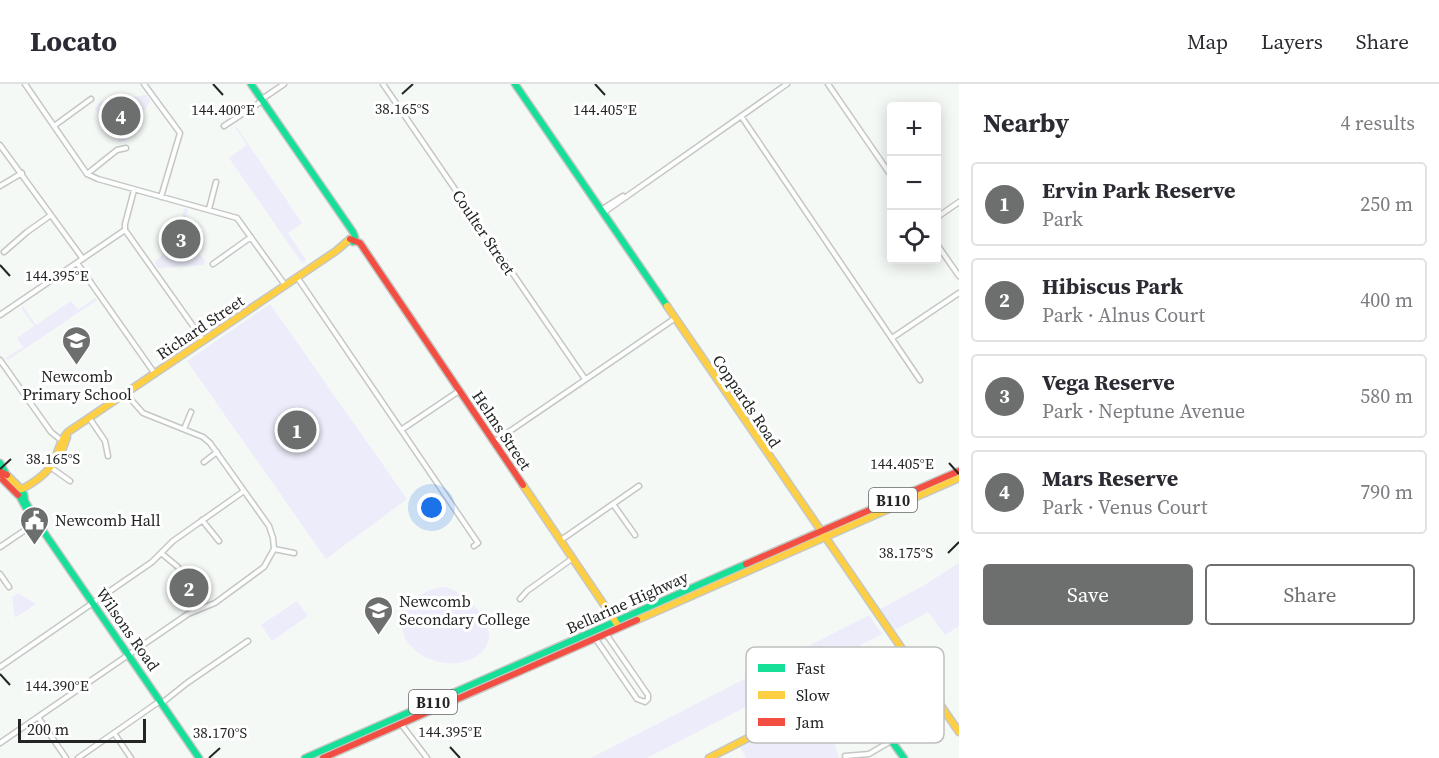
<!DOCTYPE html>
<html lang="en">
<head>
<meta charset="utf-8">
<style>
	body { margin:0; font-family:"Source Serif 4",serif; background:#f2f2f3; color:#2b2b33 }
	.controls { position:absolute; right:18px; top:18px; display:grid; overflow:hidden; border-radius:6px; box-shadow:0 3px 15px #0003 }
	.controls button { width:54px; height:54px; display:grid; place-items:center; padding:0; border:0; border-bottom:2px solid #e1e1e2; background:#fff; color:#2b2b33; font:30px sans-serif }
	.scale { position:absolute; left:18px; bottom:15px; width:128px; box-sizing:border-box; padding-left:6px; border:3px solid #222523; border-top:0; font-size:16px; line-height:21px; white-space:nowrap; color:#222523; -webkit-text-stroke:4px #fff; paint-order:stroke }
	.you { position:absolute; left:432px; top:424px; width:21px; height:21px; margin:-15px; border:4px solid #fff; border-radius:50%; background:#1a73e8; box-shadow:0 0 0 9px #1a73e833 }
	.badge { display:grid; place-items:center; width:39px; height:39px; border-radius:50%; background:#6c6f6d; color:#fff; font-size:20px; font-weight:700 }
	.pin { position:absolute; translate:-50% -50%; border:3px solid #fff; box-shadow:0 2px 6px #0006 }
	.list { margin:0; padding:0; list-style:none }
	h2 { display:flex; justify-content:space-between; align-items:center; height:78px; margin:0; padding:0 24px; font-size:26px }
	h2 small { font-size:20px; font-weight:400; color:#7c7c81 }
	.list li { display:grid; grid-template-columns:39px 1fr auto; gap:18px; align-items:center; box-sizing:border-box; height:84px; margin:0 12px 12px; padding:0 12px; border:2px solid #e1e1e2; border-radius:6px }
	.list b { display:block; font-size:22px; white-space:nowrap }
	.list p { margin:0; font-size:20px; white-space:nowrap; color:#7c7c81 }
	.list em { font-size:20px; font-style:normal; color:#7c7c81 }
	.actions { display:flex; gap:12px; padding:18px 24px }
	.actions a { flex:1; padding:14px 0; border:2px solid #6c6f6d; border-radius:6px; text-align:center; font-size:21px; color:#6c6f6d }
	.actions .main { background:#6c6f6d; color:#fff }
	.icon { flex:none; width:33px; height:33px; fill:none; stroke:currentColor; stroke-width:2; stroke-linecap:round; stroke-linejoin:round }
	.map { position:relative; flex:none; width:959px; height:674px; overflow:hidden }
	header { display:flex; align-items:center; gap:36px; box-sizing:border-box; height:84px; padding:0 30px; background:#fff; border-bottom:2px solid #e1e1e2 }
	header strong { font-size:28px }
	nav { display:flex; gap:33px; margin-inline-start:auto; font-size:21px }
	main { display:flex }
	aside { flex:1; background:#fff }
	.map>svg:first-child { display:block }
</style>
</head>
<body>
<header>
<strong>Locato</strong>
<nav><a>Map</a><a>Layers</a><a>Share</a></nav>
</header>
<main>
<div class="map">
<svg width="959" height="674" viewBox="0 0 959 674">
	<rect width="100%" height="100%" fill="#f5f9f6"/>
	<path fill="#ececfa" d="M 146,11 L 150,17 L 126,56 L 119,58 L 95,24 L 100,18 Z
		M 236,42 L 302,139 L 288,149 L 306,176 L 302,179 L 229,74 L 247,61 L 235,43 Z
		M 184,125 L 188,125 L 181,151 L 205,176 L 204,181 L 158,184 L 155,178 L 175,159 Z
		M 95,214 L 97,216 L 8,276 L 6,274 L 23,263 L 17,254 L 34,242 L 21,224 L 23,222 L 36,241 L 71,217 L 78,226 Z
		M 270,220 L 407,415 L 326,475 L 187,277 Z
		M 959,479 L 959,542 L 945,551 L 928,528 L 895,546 L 880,525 L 923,502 Z
		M 184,486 L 209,517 L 192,525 L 180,508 L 176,490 Z
		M 445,503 C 471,510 510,552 475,573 C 439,595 374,555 416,515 C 425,507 433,504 445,503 Z
		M 18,509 L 36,520 L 15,534 L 12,513 Z
		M 297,517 L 308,532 L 272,557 L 261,541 Z
		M 869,531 L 882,550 L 860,561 L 862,563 L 647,674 L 591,674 Z
		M 822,621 L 839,674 L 746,674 L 739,662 Z"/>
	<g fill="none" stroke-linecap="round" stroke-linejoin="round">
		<defs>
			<path id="street" d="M 25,0 L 87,90 L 98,95 L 237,134 L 285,201
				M 144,0 L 180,49 L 161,113
				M 383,0 L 585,295
				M 828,0 L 892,93
				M 262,15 L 284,0
				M 741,32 L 920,296
				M 54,42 L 91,15
				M 224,42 L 262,17
				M 0,61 L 83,175
				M 87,90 L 117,66 L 126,64
				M 0,102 L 22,89
				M 209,125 L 216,98
				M 601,126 L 623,112
				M 603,129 L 787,0
				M 936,134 L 959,118
				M 125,146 L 203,256
				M 936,159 L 959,192
				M 4,168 L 27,148 L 51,131
				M 77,179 L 155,290
				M 213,180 L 251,153
				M 297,193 L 478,459 L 474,462
				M 0,231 L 125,146 L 125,140 L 134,106
				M 892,254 L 959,209
				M 0,276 L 51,348 L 61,356
				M 90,335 L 105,357 L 108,372
				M 184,345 L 191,328
				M 401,346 L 459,307
				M 494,358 L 674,235
				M 204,378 L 217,368
				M 53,385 L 70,397
				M 613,420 L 635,451
				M 202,436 L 219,457
				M 561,456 L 639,402
				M 0,463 L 37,438
				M 274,465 L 294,469
				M 161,469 L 178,483
				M 0,490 L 9,503
				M 520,515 L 527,507 L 573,474
				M 595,554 L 637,615 L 645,618 L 648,615 L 648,611 L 606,550
				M 0,583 L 152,478 L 173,457 L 244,407
				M 844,612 L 847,592
				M 162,619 L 187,599 L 248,557
				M 38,633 L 66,674
				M 401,640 L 427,674
				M 114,649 L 131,674
				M 0,659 L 188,530 L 215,519 L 264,483 L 274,465 L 273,454 L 269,442 L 210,359 L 203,353 L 143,329 L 126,310
				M 845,672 L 869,670 L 891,657
				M 78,674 L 160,617"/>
			<path id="fast" d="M 251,0 L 353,148 L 355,153 L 353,158
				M 515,0 L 667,222
				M 0,379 L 6,390
				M 24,410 L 25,417 L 37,438 L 199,674
				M 19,411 L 26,424
				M 882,632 L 925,600
				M 877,637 L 904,674
				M 305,674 L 746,480"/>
			<path id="slow" d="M 667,222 L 959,648
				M 60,372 L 67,353
				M 7,391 L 21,405
				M 523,401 L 617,540
				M 22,405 C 35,398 49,389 55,375 C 59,365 60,356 68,348 L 336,167 L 350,155
				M 637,536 L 959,394
				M872.5 633a4.5 4.5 0 1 1 9 0a4.5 4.5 0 1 1-9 0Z
				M 709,674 L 828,613 L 850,613 L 877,629"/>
			<path id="jam" d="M 350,155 L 360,159 L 523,401
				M 0,387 L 0,391 L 3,389 L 7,391
				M 3,396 L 18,411
				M 746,480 L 959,387
				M 323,674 L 637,536"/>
		</defs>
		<use href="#street" stroke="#c4c7c4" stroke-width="7"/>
		<use href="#fast" stroke="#c4c7c4" stroke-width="9"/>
		<use href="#slow" stroke="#c4c7c4" stroke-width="9"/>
		<use href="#jam" stroke="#c4c7c4" stroke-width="9"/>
		<use href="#street" stroke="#fefefe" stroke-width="4"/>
		<use href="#fast" stroke="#16e098" stroke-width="6"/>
		<use href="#slow" stroke="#ffcf43" stroke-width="6"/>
		<use href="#jam" stroke="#f24e42" stroke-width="6"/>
	</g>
	<path fill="none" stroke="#222523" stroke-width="2" d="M 213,0 L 223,11M 595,0 L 605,11M 402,10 L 413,0M 0,181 L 10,192M 949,379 L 959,390M 0,385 L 11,375M 948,469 L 959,458M 0,590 L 10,601M 450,663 L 460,674M 209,674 L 220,664"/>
	<defs>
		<symbol id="school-pin" viewBox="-11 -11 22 30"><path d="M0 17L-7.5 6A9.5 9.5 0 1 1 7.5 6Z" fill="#6c6f6d" stroke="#fff"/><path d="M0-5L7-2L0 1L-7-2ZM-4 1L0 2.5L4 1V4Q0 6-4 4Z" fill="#fff"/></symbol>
		<symbol id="civic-pin" viewBox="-11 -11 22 30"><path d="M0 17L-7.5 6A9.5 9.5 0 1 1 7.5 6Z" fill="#6c6f6d" stroke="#fff"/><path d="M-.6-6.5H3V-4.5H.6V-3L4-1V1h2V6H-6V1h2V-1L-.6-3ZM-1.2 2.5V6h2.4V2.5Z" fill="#fff"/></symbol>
	</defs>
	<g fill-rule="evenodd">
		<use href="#school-pin" x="60" y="240" width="33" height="45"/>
		<use href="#civic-pin" x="18" y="420" width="33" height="45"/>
		<use href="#school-pin" x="362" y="510" width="33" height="45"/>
	</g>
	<g text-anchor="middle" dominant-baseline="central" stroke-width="6" stroke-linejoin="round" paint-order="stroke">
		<g fill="#fff" stroke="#646665" stroke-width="1.5">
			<rect x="869" y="404" width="48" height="24" rx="4.5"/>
			<rect x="409" y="606" width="48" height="24" rx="4.5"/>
		</g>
		<g font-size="15" font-weight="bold" fill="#222523">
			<text x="893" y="416">B110</text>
			<text x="433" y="618">B110</text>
		</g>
		<g font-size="16" fill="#222523" stroke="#fff">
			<text transform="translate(484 148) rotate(56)">Coulter Street</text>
			<text transform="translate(200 243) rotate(-34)">Richard Street</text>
			<text transform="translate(747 317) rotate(56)">Coppards Road</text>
			<text transform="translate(502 346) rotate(56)">Helms Street</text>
			<text transform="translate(627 518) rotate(-24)">Bellarine Highway</text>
			<text transform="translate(128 545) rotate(55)">Wilsons Road</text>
		</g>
		<g font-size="16" fill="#222523" stroke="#fff" text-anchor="start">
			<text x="77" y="292" text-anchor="middle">Newcomb<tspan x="77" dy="18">Primary School</tspan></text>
			<text x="55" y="436">Newcomb Hall</text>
			<text x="399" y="517">Newcomb<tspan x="399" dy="18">Secondary College</tspan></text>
		</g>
	</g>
	<rect x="746" y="563" width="198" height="96" rx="9" fill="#fff" stroke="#bdbebd" stroke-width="1.5"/>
	<rect x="758" y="580" width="27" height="8" fill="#16e098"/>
	<rect x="758" y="607" width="27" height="8" fill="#ffcf43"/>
	<rect x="758" y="634" width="27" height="8" fill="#f24e42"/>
	<g font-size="16" fill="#222523">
		<text x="796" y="590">Fast</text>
		<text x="796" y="617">Slow</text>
		<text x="796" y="644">Jam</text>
	</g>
	<g font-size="15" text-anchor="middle" fill="#222523" stroke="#fff" stroke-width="6" stroke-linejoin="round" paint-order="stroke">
		<text x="402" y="30">38.165°S</text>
		<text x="223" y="31">144.400°E</text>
		<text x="605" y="31">144.405°E</text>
		<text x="57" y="197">144.395°E</text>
		<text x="53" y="380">38.165°S</text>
		<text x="902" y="385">144.405°E</text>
		<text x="906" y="474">38.175°S</text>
		<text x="57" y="607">144.390°E</text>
		<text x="450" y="653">144.395°E</text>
		<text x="220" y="654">38.170°S</text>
	</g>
</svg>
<div class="controls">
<button>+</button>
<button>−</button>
<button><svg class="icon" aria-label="locate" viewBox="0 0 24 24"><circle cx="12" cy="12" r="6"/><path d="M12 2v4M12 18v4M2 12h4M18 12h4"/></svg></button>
</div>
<div class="scale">200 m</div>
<div class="you"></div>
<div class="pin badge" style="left:297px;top:346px">1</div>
<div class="pin badge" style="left:189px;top:504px">2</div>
<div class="pin badge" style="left:181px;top:155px">3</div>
<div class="pin badge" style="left:121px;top:32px">4</div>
</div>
<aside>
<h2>Nearby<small>4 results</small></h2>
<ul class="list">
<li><span class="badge">1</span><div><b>Ervin Park Reserve</b><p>Park</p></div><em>250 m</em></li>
<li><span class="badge">2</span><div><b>Hibiscus Park</b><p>Park · Alnus Court</p></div><em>400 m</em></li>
<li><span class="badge">3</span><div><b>Vega Reserve</b><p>Park · Neptune Avenue</p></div><em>580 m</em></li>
<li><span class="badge">4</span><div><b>Mars Reserve</b><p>Park · Venus Court</p></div><em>790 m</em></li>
</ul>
<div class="actions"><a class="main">Save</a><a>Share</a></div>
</aside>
</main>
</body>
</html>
